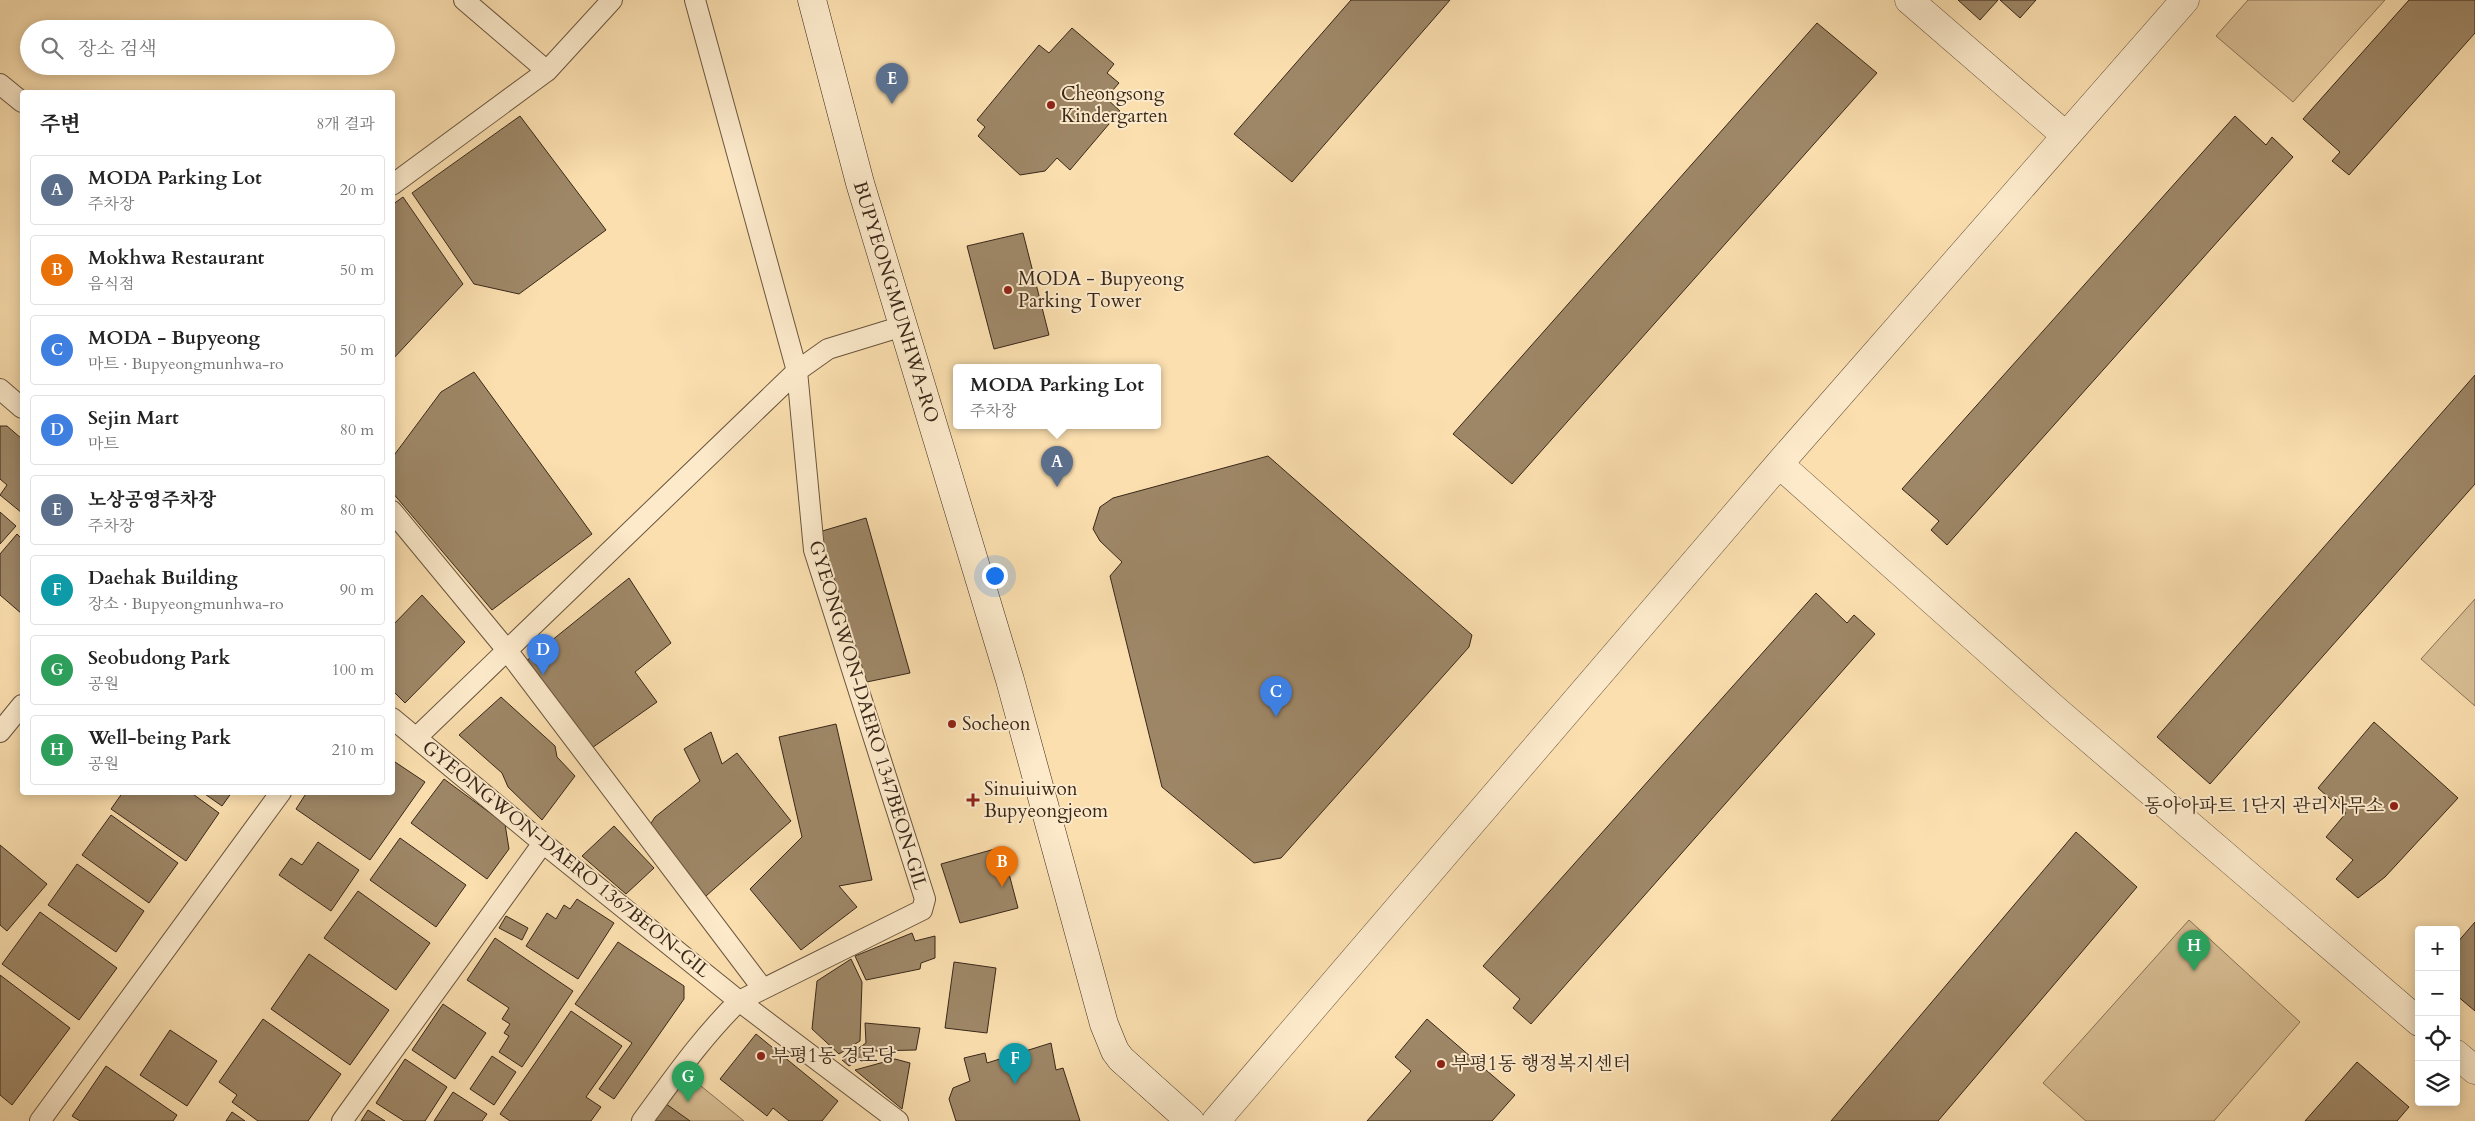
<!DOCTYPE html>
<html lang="ko">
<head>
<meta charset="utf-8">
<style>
	body { margin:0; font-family:Cardo,"Noto Serif KR",serif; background:#f6f6f6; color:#222 }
	.controls { position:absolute; right:15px; bottom:15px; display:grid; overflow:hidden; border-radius:5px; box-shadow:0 2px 12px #0003 }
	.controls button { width:45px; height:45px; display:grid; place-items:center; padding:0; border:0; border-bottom:1px solid #e0e0e0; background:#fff; color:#222; font:25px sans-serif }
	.you { position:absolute; left:994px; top:575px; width:18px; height:18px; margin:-12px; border:4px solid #fff; border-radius:50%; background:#1a73e8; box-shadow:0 0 0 8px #1a73e833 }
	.badge { display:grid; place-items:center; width:32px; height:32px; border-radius:50%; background:#111827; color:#fff; font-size:16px; font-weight:700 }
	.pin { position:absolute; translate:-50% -41px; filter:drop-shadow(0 1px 2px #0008) }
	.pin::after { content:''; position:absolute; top:26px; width:18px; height:15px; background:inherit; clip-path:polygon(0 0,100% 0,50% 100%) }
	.popup { position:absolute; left:953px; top:364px; width:208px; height:65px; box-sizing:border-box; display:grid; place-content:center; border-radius:5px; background:#fff; filter:drop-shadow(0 1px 4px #0005); font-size:16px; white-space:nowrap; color:#767676 }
	.popup b { font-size:19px; color:#222 }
	.popup::after { content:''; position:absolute; left:50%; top:100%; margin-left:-10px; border:10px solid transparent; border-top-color:#fff }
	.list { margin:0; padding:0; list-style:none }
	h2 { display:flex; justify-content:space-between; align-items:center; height:65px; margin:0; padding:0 20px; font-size:21px }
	h2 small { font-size:16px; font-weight:400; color:#767676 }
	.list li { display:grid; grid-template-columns:32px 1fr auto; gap:15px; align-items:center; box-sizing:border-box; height:70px; margin:0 10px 10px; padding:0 10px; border:1px solid #e0e0e0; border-radius:5px }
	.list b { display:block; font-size:19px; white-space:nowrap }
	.list p { margin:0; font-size:16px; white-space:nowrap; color:#767676 }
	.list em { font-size:16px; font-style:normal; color:#767676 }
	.icon { flex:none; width:28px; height:28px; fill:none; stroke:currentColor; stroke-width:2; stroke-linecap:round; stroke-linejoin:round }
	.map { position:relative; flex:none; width:2475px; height:1121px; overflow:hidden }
	.search { position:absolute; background:#fff; box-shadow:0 2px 12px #0003; left:20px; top:20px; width:375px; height:55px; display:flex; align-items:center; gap:12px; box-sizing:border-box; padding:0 18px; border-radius:28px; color:#767676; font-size:19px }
	.panel { position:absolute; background:#fff; box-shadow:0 2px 12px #0003; left:20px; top:90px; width:375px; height:705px; border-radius:5px }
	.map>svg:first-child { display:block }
</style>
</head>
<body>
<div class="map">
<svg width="2475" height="1121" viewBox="0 0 2475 1121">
	<rect width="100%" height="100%" fill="#fbdfaf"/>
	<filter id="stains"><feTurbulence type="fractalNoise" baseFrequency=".004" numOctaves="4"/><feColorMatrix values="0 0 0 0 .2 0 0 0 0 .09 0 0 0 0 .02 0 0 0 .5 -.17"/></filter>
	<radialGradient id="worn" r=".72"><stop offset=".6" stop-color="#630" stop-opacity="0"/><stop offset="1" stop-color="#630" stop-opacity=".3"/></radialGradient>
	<path fill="#dac096" stroke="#8a7458" d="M 2248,0 L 2385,0 L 2293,102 L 2216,36 Z
		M 2475,599 L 2475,706 L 2421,659 Z
		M 2189,920 L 2300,1022 L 2214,1121 L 2086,1121 L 2043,1083 Z
		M 680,1069 L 744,1121 L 642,1121 Z"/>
	<path fill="#9e8767" stroke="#392719" d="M 1351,0 L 1450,0 L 1292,182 L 1234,134 Z
		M 1958,0 L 1998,0 L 1980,20 Z
		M 2000,0 L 2036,0 L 2020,18 Z
		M 2409,0 L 2475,0 L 2475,33 L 2349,175 L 2332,161 L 2340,152 L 2303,119 Z
		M 1817,23 L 1877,73 L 1512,484 L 1453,434 Z
		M 1072,28 L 1114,64 L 1107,73 L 1119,83 L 1106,98 L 1120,111 L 1070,170 L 1057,158 L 1045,171 L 1020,175 L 978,136 L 985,127 L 977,120 L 1039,45 L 1049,53 Z
		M 520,116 L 606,230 L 519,294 L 474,284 L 412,193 Z
		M 2235,116 L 2266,145 L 2272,137 L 2293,157 L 1947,545 L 1931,530 L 1939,521 L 1902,489 Z
		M 403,197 L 463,284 L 392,360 L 392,205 Z
		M 1023,233 L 1049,335 L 994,349 L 967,246 Z
		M 474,372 L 592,534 L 492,610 L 392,492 L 392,458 L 441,392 Z
		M 2475,375 L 2475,484 L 2210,784 L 2157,737 Z
		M 0,426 L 7,426 L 22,439 L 22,513 L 0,495 L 7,485 L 0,479 Z
		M 1268,456 L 1472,635 L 1469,647 L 1281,858 L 1254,863 L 1162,787 L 1110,576 L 1122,562 L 1100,541 L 1093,529 L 1100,507 L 1113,498 Z
		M 0,512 L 16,526 L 0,544 Z
		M 866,518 L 910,673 L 862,683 L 819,532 Z
		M 17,534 L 22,539 L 22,614 L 0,595 L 0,554 Z
		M 629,578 L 671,643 L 635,672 L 657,702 L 589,750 L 525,662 Z
		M 1816,593 L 1847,623 L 1854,615 L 1875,634 L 1531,1024 L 1513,1008 L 1520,999 L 1483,966 Z
		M 422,595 L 465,642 L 405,703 L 392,690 L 392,626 Z
		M 501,697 L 555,746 L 557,757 L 575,776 L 542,820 L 508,787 L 502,773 L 459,735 Z
		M 2374,722 L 2458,798 L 2385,877 L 2358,898 L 2336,879 L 2353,860 L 2326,837 L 2346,813 L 2318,788 Z
		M 836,724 L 872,880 L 839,886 L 857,907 L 801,950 L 750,889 L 802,837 L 779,737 Z
		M 711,732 L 722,764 L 737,753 L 791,821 L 698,903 L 645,833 L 655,817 L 700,781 L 684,749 Z
		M 392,760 L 425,782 L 370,860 L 296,809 L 307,792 L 392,792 Z
		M 444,779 L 505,824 L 509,849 L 487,879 L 411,823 Z
		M 123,792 L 190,792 L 219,813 L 186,861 L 111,809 Z
		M 202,792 L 232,792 L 222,806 Z
		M 111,815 L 178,863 L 149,903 L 82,855 Z
		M 614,826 L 654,868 L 626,894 L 582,856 Z
		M 2076,832 L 2137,887 L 1938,1121 L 1831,1121 Z
		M 400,838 L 466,885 L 436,927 L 370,880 Z
		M 318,842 L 359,870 L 331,911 L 279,875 L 291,858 L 302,865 Z
		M 0,845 L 47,884 L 7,931 L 0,925 Z
		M 1002,847 L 1018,908 L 960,923 L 941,864 Z
		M 77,864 L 144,911 L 116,952 L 48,905 Z
		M 358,891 L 430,943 L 396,990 L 324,938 Z
		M 577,899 L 614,923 L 578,979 L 526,946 L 547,913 L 556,919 L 564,905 L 570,909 Z
		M 40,912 L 117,968 L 79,1020 L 2,964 Z
		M 506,916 L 528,928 L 522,940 L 499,928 Z
		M 2475,922 L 2475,1011 L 2456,995 L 2456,944 Z
		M 912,933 L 915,941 L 935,936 L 935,958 L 921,963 L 920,969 L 866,980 L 855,956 Z
		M 495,938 L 573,991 L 522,1067 L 499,1052 L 509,1036 L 504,1033 L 510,1024 L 502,1019 L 509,1008 L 467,980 Z
		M 618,942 L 684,986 L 684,999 L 614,1099 L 599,1089 L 632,1043 L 575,1004 Z
		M 309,954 L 389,1010 L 350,1065 L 271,1009 Z
		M 851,959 L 862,982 L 860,1041 L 839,1054 L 812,1029 L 817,981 Z
		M 954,962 L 996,968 L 987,1033 L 945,1028 Z
		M 0,975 L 70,1028 L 12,1105 L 0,1095 Z
		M 443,1004 L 486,1033 L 455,1079 L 412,1050 Z
		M 571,1011 L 622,1046 L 586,1097 L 601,1107 L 591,1121 L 510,1121 L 500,1114 Z
		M 263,1019 L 341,1074 L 308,1121 L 258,1121 L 232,1102 L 237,1095 L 219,1082 Z
		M 1427,1019 L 1515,1095 L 1492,1121 L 1367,1121 L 1411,1071 L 1395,1057 Z
		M 865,1023 L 920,1028 L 916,1050 L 874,1051 L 849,1066 L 842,1060 L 866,1043 Z
		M 170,1030 L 217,1061 L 187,1106 L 140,1075 Z
		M 756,1034 L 838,1101 L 822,1121 L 789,1121 L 773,1108 L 767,1116 L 720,1079 Z
		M 1051,1043 L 1056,1070 L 1063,1068 L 1080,1121 L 956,1121 L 949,1099 L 953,1088 L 970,1081 L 964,1058 L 985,1053 L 987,1063 Z
		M 492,1056 L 516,1072 L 494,1105 L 470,1089 Z
		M 405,1059 L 447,1087 L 425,1121 L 404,1121 L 376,1103 Z
		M 895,1059 L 910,1063 L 902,1109 L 855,1070 Z
		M 2357,1062 L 2409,1107 L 2397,1121 L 2305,1121 Z
		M 106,1066 L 177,1115 L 173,1121 L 80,1121 L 72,1116 Z
		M 453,1092 L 487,1114 L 482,1121 L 434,1121 Z
		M 662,1101 L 690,1121 L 647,1121 Z
		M 368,1110 L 385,1121 L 361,1121 Z
		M 232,1112 L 245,1121 L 226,1121 Z"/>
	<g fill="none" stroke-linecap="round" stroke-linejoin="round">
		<defs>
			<path id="lane" d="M 464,0 L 547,71
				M 0,84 L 22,102
				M 392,185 L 547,71 L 612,0
				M 0,389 L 22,408
				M 392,511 L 506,649 L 763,989
				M 392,718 L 543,843 L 739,1001 L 898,1121
				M 0,732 L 22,705
				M 417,737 L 797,371 L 828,349 L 903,326
				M 40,1121 L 281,792
				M 342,1121 L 543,843
				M 642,1121 C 673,1079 702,1037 739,1001 L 922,910 L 925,899 L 814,550 L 797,371 L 695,0"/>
			<path id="street" d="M 1909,0 L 2065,135
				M 1779,464 L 2058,712 L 2419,1022
				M 2456,1054 L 2475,1070
				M 1216,1121 L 1779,464 L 2185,0"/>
			<path id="secondary" d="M 812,0 L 860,183 L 1010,680 L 1104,1024 L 1115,1051 L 1121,1059 L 1190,1121"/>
		</defs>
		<use href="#lane" stroke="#6a553e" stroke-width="22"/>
		<use href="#street" stroke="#6a553e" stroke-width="29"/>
		<use href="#secondary" stroke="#392719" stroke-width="29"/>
		<use href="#lane" stroke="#fceacb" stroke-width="20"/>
		<use href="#street" stroke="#fceacb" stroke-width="28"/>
		<use href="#secondary" stroke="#fceacb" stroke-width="28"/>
	</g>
	<g fill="#8f2418" stroke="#fceacb" stroke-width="2">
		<circle cx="1051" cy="105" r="5"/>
		<circle cx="1008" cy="290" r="5"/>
		<circle cx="952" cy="724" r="5"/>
		<path d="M970.5 792.5h5v5h5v5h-5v5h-5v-5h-5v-5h5z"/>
		<circle cx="2394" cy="806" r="5"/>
		<circle cx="761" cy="1056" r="5"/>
		<circle cx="1441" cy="1064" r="5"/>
	</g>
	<g text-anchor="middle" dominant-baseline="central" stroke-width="4" stroke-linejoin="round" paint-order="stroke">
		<g font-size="19" fill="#392719" stroke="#fceacb" text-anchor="start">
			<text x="1061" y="94">Cheongsong<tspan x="1061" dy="22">Kindergarten</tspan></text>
			<text x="1018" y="279">MODA - Bupyeong<tspan x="1018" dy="22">Parking Tower</tspan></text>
			<text x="962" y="724">Socheon</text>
			<text x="984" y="789">Sinuiuiwon<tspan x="984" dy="22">Bupyeongjeom</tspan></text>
			<text x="2384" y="806" text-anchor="end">동아아파트 1단지 관리사무소</text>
			<text x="771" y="1056">부평1동 경로당</text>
			<text x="1451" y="1064">부평1동 행정복지센터</text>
		</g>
		<g font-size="19" fill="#392719" stroke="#fceacb">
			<text transform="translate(896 302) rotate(73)">BUPYEONGMUNHWA-RO</text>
			<text transform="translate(868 715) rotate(73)">GYEONGWON-DAERO 1347BEON-GIL</text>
			<text transform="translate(566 859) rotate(39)">GYEONGWON-DAERO 1367BEON-GIL</text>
		</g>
	</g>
	<rect width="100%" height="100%" filter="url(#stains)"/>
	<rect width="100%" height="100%" fill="url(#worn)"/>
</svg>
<div class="controls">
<button>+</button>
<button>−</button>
<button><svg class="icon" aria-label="locate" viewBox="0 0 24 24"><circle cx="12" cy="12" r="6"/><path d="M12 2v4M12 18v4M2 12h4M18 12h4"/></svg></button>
<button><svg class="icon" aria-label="layers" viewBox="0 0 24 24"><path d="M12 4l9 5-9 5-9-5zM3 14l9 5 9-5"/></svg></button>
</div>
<div class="you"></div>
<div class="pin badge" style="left:1057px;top:487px;background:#5c6f8a">A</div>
<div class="popup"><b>MODA Parking Lot</b>주차장</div>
<div class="pin badge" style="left:1002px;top:887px;background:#e8710a">B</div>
<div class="pin badge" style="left:1276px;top:717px;background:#3f7fe0">C</div>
<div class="pin badge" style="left:543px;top:675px;background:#3f7fe0">D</div>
<div class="pin badge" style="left:892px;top:104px;background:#5c6f8a">E</div>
<div class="pin badge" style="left:1015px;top:1084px;background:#0f9aa8">F</div>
<div class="pin badge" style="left:688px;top:1102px;background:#2e9e5b">G</div>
<div class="pin badge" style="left:2194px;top:971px;background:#2e9e5b">H</div>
<div class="search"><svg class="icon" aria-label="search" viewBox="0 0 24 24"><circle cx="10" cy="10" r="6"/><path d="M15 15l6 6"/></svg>장소 검색</div>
<section class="panel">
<h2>주변<small>8개 결과</small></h2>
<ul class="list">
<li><span class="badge" style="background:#5c6f8a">A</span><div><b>MODA Parking Lot</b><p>주차장</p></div><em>20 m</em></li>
<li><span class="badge" style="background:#e8710a">B</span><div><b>Mokhwa Restaurant</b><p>음식점</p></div><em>50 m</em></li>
<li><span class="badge" style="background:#3f7fe0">C</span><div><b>MODA - Bupyeong</b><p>마트 · Bupyeongmunhwa-ro</p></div><em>50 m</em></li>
<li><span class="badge" style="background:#3f7fe0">D</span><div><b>Sejin Mart</b><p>마트</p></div><em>80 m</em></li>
<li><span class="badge" style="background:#5c6f8a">E</span><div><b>노상공영주차장</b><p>주차장</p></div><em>80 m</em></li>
<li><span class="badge" style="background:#0f9aa8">F</span><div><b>Daehak Building</b><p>장소 · Bupyeongmunhwa-ro</p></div><em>90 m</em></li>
<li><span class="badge" style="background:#2e9e5b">G</span><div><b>Seobudong Park</b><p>공원</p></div><em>100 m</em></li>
<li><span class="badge" style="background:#2e9e5b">H</span><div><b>Well-being Park</b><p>공원</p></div><em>210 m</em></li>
</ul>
</section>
</div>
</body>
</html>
